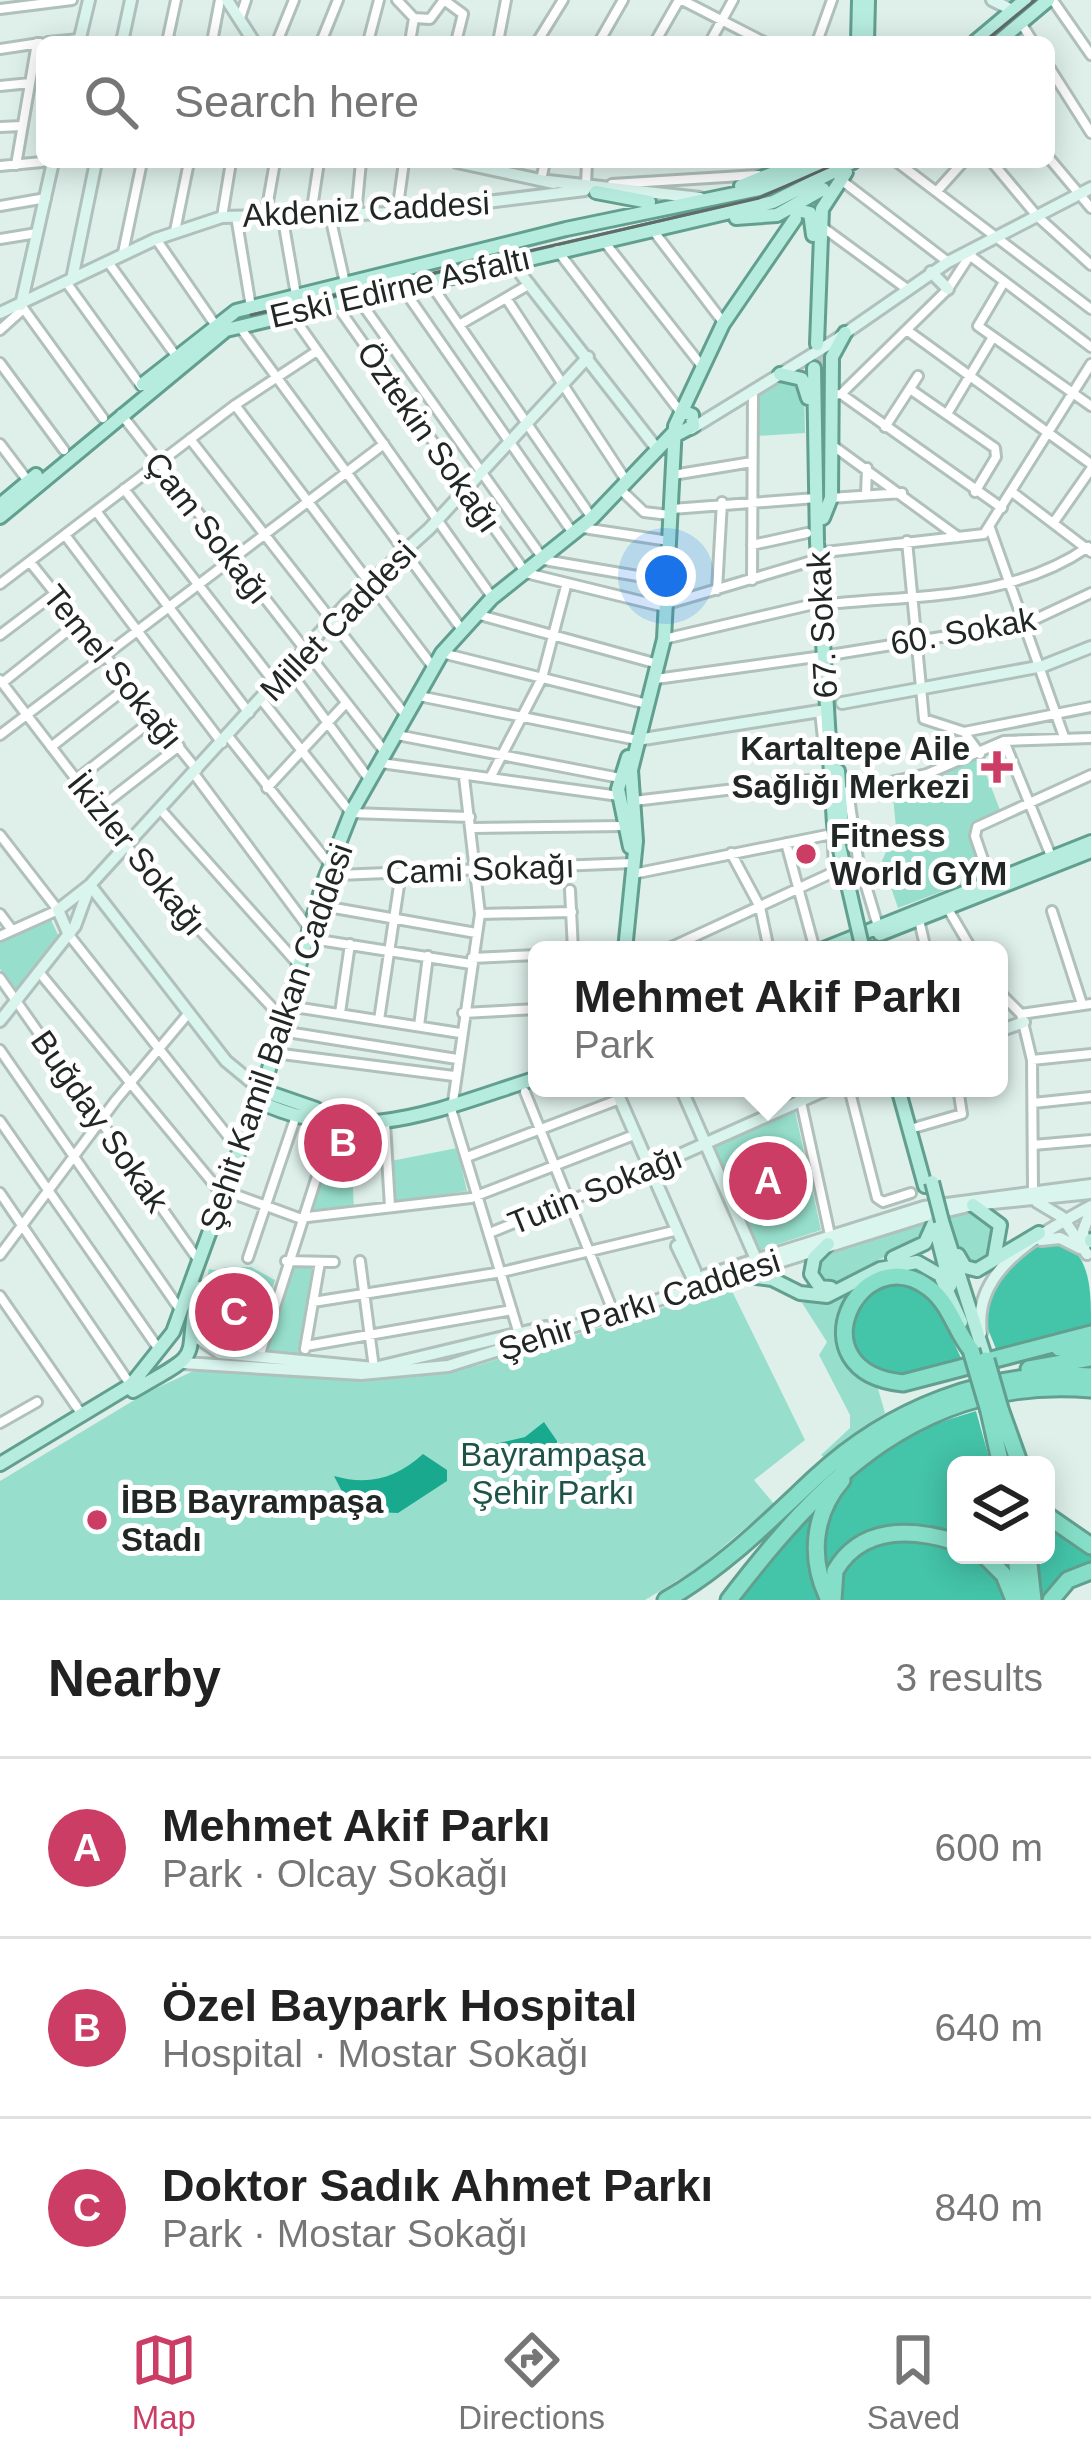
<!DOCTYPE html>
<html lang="en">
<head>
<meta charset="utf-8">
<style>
	body { margin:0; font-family:Helvetica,sans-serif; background:#f2f2f2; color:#222 }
	.controls { position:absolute; right:36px; bottom:36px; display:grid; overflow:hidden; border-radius:18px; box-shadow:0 6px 30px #0003 }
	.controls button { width:108px; height:108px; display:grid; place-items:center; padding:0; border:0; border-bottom:3px solid #e0e0e0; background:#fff; color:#222; font:60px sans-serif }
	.you { position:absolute; left:666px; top:576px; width:42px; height:42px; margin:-30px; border:9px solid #fff; border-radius:50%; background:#1a73e8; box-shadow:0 0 0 18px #1a73e833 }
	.badge { display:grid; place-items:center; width:78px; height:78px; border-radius:50%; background:#cb3d64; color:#fff; font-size:39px; font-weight:700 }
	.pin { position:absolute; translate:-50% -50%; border:6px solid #fff; box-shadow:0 3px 12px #0006 }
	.popup { position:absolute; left:528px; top:941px; width:480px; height:156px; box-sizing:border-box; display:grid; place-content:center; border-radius:18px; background:#fff; filter:drop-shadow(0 3px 9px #0005); font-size:39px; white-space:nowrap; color:#767676 }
	.popup b { font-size:45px; color:#222 }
	.popup::after { content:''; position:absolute; left:50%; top:100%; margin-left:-24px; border:24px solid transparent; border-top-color:#fff }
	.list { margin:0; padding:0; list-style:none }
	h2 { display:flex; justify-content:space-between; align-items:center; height:156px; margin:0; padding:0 48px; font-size:51px }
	h2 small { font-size:39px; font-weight:400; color:#767676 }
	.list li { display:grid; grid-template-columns:78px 1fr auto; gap:36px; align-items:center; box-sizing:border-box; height:180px; padding:0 48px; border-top:3px solid #e0e0e0 }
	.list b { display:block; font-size:45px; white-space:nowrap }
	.list p { margin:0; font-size:39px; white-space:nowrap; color:#767676 }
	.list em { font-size:39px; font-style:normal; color:#767676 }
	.icon { flex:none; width:66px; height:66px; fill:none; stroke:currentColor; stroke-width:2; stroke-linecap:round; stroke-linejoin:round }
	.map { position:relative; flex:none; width:1091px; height:1600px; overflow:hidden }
	.search { position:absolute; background:#fff; box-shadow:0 6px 30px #0003; left:36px; right:36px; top:36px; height:132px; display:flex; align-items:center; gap:30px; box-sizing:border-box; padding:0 42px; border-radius:18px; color:#767676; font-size:45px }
	.sheet { height:696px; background:#fff }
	nav { display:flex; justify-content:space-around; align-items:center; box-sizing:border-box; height:168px; border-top:3px solid #e0e0e0; background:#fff; font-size:33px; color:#767676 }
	nav a { display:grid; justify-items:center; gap:6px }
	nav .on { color:#cb3d64 }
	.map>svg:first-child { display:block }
</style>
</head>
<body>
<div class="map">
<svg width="1091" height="1600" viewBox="0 0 1091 1600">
	<rect width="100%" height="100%" fill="#dff0eb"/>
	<path fill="#97dfcc" d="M 797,379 L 804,390 L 805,433 L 756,436 L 757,395 L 785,380 Z
		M 980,758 L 1000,810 L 971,826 L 980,877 L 898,908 L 882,861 L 896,828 L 892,787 Z
		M 50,918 L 60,939 L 16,991 L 0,969 L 0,942 Z
		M 795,1111 L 821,1230 L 760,1250 L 711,1148 Z
		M 457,1148 L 467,1191 L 395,1202 L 391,1161 Z
		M 325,1163 L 352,1171 L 354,1209 L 308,1213 Z
		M 972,1211 L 992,1221 L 997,1238 L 987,1260 L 976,1267 L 962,1258 L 946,1217 Z
		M 928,1221 L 925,1236 L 838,1281 L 829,1284 L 816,1276 L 824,1253 Z
		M 313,1263 L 300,1355 L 267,1352 L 290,1265 Z
		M 225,1267 L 251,1267 L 275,1280 L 254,1350 C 196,1342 196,1322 209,1269 L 223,1272 Z
		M 730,1287 L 805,1440 L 754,1480 L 774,1504 L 698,1568 L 645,1600 L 0,1600 L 0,1481 L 146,1393 L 191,1372 L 209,1368 L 367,1379 L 415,1377 L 479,1365 Z
		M 839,1296 L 846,1299 C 827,1334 841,1370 877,1385 L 885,1413 L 826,1458 L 821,1455 L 850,1428 L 850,1415 L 819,1355 L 827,1342 L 802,1303 Z"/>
	<path fill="#44c4a9" d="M 1051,1241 C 1091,1245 1091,1290 1091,1324 L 996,1349 C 992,1338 984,1323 984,1311 C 982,1278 1024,1250 1051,1241 Z
		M 897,1281 L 931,1295 L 963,1362 C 918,1374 880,1387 849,1344 L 854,1307 L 877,1286 Z
		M 976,1411 L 991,1465 L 956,1465 L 956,1536 L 870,1533 L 824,1578 C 809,1477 891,1436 976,1411 Z
		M 822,1498 L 824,1600 L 740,1600 Z
		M 1046,1522 L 1091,1551 L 1091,1567 L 1063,1577 L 1040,1600 L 1034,1555 L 1046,1555 Z
		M 893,1540 L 956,1549 L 956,1555 C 986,1555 998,1574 1009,1600 L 840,1600 C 842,1554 851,1552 893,1540 Z"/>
	<path fill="#19a98f" d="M 544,1422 L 557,1441 L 557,1465 L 486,1470 L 481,1460 L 490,1445 L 525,1437 Z
		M 423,1454 L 447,1470 L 447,1481 L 398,1513 L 352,1511 L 334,1476 C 369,1486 397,1478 423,1454 Z"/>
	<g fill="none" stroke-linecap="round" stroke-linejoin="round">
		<path stroke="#b9c8c3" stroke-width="12" stroke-dasharray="12 6" stroke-linecap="butt" d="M 649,202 L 719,215
			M 821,368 L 821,339"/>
		<defs>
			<path id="street" d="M 397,0 L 414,18 L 410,42
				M 682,0 L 764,42
				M 1054,2 L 1091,55
				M 0,9 L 72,0
				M 240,18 L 246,0
				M 414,18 L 430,19 L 444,0 L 463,14 L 456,42
				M 1021,23 L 1033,42
				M 48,42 L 80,39
				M 167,42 L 176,0
				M 212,42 L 220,0
				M 277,42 L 294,0
				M 321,42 L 338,0
				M 368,42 L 379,0
				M 498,42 L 506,0
				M 537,42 L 563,0
				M 599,42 L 623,0
				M 655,42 L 679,0
				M 710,42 L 733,0
				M 817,42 L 832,0
				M 0,49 L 40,43
				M 1049,67 L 1091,133
				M 0,86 L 30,83
				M 0,127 L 22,126
				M 1049,158 L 1091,208
				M 897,162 L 1091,309
				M 992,162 L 1037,216 L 1091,265
				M 16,165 L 37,43
				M 0,166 L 42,162
				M 541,180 L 545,162
				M 841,180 L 948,262
				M 586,184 L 587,162
				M 612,184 L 758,175
				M 937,191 L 963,162
				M 0,206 L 46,198
				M 266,213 L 275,162
				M 397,213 L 404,162
				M 282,214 L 296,295
				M 356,214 L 361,162
				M 311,215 L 319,162
				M 236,216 L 251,307
				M 330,216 L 345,283
				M 222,217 L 231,162
				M 821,226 L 907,289
				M 652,229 L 723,322
				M 175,231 L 189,162
				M 0,239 L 37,233
				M 156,239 L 214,323
				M 603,240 L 701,365
				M 557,250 L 682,414
				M 123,253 L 142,162
				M 972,257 L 1091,347
				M 108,262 L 176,356
				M 428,280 L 592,518
				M 66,282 L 141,386
				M 1004,282 L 978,326 L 1091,406
				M 404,290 L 573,533
				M 357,297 L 544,560 L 667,581
				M 506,298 L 627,482
				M 21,305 L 103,418
				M 337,306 L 526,573 L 665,607
				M 292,315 L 492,597
				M 459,325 L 530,284
				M 239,326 L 460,627
				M 0,330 L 21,311
				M 908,331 L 1091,464
				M 0,363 L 64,450
				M 910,389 L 995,448 L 996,457 L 975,492
				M 841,394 L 948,289 L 974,249
				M 833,395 L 841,394 L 1002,508
				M 235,405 L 433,667
				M 121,414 L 385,752
				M 947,414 L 993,337
				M 885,427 L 918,376
				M 190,439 L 407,717
				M 0,444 L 28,481
				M 832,445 L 958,537
				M 673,475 L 752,462
				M 124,489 L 274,682
				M 620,489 L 644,512 L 669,515
				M 1012,492 L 1091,552
				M 866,495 L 867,468
				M 831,498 L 902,493
				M 672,509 L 816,498
				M 96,511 L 249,713
				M 1054,522 L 1091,469
				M 583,528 L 669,541
				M 990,528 L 1064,737
				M 65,535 L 222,743
				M 907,541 L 924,719 L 964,732 L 980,754
				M 752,545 L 807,533
				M 825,552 L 984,534 L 1091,364
				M 30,562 L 197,770
				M 752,580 L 753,393
				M 0,584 L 235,405 L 317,351
				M 717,590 L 722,502
				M 839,603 C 926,595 1014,598 1088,547
				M 667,604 L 818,559
				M 476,614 L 658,664
				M 0,635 L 53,595
				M 664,639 L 814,604
				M 442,653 L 647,704
				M 830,655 L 1027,623 L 1091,593
				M 288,669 L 369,779
				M 656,679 L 823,656
				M 0,680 L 154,881 L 282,1018
				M 2,683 L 76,624
				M 419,696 L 637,740
				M 261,699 L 351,813 L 470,817
				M 820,711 L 823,739
				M 964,732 L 1091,707
				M 0,735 L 384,444
				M 397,735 L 620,778
				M 228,736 L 338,875 L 633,863
				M 1004,741 L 1051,856
				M 51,747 L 129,686
				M 381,763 L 619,796
				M 195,775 L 308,927
				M 490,778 L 542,678 L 566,586
				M 76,780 L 155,718
				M 267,788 L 345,704
				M 634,801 L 827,778
				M 98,809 L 179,746
				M 161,810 L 298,964
				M 472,828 L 624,826
				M 0,835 L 58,910 L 0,936
				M 786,843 L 815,950
				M 731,853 L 760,907 L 769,950
				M 633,874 L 832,834
				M 990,880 L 975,836 L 977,827 L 1091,775
				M 570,890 L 573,950
				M 317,905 L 476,933
				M 948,909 L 972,950
				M 1052,911 L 1082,1004
				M 0,914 L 12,930
				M 480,914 L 572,912
				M 919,920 L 926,950
				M 878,926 L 858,859 L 848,791 L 927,774 L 1004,741 L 1091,738
				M 69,935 L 239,1150
				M 306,938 L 471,964
				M 665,950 L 834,872 L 833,844
				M 472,958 L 537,955
				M 39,972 L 217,1188 L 299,1218 L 471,1198 L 634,1135
				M 0,978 L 199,1261
				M 999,992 L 1021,1014 L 1032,1060 L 1033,1191
				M 288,1006 L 460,1033
				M 340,1013 L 350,944
				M 463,1013 L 537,1009
				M 1021,1014 L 1091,1004
				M 379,1020 L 401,872
				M 419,1026 L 428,956
				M 281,1031 L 457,1059
				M 0,1050 L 181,1311
				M 274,1053 L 454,1076
				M 1032,1060 L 1091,1054
				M 798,1088 L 830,1235
				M 849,1088 L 877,1198 L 883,1202 L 911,1193
				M 525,1092 L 611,1306
				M 453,1102 L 480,914 L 464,777
				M 1033,1103 L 1091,1097
				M 451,1109 L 519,1334
				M 0,1121 L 160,1351
				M 385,1123 L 390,1207
				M 917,1127 L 962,1114 L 958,1088
				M 1033,1145 L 1091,1140
				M 467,1157 L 620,1099
				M 0,1193 L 130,1384
				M 492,1232 L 648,1169
				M 0,1255 L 116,1100 L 188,1014
				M 248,1258 L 296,1116
				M 286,1261 L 334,1262
				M 360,1261 L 374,1368
				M 0,1296 L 83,1416
				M 313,1302 L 502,1272 L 674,1231
				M 306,1346 L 512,1310
				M 305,1349 L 320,1262
				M 259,1357 L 335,1120
				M 0,1423 L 37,1402"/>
			<path id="secondary" d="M 227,0 L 254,42
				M 992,0 L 1012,10
				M 79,42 L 89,0
				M 122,42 L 131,0
				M 457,162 L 554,183
				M 548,181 L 700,198
				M 510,260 L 657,449
				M 931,272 L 948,289
				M 72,279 L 96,162
				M 21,305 L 53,162
				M 0,313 L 156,239 L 222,217 L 397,213 L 585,190
				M 691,429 L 834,341 L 948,262 L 1091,188
				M 842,703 L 1043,666 L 1091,647
				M 637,740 L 820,711
				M 90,885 L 226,1061 L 261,1090
				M 69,935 L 58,910 L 90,885 L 348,602 L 429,529 L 588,357
				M 0,1021 L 75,926 L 90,885
				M 999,1031 L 1024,1022
				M 615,1088 L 695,1271 L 694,1283
				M 681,1088 L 756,1259
				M 648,1169 L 830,1088
				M 1037,1202 L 1062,1217 L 1087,1254
				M 1041,1240 L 1060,1238 L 1080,1248
				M 1085,1245 L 1083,1231 L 1091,1210
				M 677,1246 L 693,1279
				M 701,1277 L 924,1207 L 1091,1185
				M 981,1333 C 972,1268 1041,1234 1091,1206
				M 195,1336 L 220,1353 L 374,1368 L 546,1327
				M 183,1363 L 361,1374 L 448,1366 L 922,1217 L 973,1205 L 1091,1193"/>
			<path id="primary" d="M 858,42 L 859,0
				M 867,42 L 868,0
				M 975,42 L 1025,0
				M 998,42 L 1048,0
				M 741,186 L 801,162
				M 596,192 L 649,202
				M 793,209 L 810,213 L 813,235
				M 736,218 L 777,215 L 823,189
				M 817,344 L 822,209 L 846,172
				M 814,368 L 817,542 L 834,824
				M 780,374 L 802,379 L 808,398
				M 143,384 L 236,311 L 566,229 L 759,189 L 827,162
				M 676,435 L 693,426 L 692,415 L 685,412
				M 0,505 L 36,475
				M 0,517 L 226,330 L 773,202 L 853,162
				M 823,518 L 831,498 L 832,357 L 845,333
				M 628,757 L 618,789 L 630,847
				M 838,771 L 842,824
				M 880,934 L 1091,851
				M 870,948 L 870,950
				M 625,950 L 636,841 L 631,770 L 664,639 L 675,426 L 723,324 L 795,219
				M 821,950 L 1091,842
				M 898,1088 L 925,1186
				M 261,1090 L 316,1109
				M 258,1101 C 357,1149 442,1108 537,1078
				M 973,1205 L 1000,1225 L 994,1259
				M 942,1221 L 986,1360
				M 936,1230 L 950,1286
				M 1091,1240 L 1091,1241
				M 828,1244 L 814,1258 L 811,1274 L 820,1287 L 831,1288
				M 958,1255 L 965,1267 L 977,1270 L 1039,1233
				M 893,1258 L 925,1243 L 934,1223
				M 732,1274 L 772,1279 L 800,1293 L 827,1296 L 880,1269 L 917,1262 L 940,1275 L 961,1322
				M 133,1391 C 210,1347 182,1366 198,1288
				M 0,1464 L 131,1385 L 173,1332 L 268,1072 L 323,884 L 351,813 L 442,653 L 492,598 L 592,518 L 675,431"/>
			<path id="highway" d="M 1059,1348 L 1091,1346
				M 971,1350 C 955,1330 950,1304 929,1288 C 859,1236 793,1372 903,1383 L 1091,1334
				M 1029,1369 L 1091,1358
				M 1000,1409 L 1020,1465
				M 989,1411 L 1001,1465
				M 1046,1515 L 1091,1546
				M 984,1555 L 1004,1575 L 1014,1600
				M 1016,1555 L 1021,1600
				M 1028,1555 L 1033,1600
				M 666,1600 C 723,1568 768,1522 815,1478 C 890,1408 988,1370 1091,1376
				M 729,1600 C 823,1477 923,1375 1091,1389
				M 829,1600 C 809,1560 812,1515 842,1480
				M 833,1600 L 835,1571 C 861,1526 911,1528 956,1542
				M 1051,1600 L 1068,1580 L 1091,1571"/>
		</defs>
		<use href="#street" stroke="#b0c0bb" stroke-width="14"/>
		<use href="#secondary" stroke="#b0c0bb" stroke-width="16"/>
		<use href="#primary" stroke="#629f8f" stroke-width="18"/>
		<use href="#highway" stroke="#629f8f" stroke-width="21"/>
		<use href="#street" stroke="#fff" stroke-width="8"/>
		<use href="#secondary" stroke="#daf5ee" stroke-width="10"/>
		<use href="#primary" stroke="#b6ecde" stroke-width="12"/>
		<use href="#highway" stroke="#85dfc8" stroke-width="15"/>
		<path stroke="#616b68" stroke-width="3" d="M 984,42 L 1035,0
			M 251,315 L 759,198 L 840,162"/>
		<defs>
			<path id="primary-bridge" d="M 834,824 L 863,950
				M 932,1182 L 942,1221"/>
			<path id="highway-bridge" d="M 971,1350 L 989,1411
				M 986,1360 L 1000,1409"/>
		</defs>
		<use href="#primary-bridge" stroke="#629f8f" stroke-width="18" stroke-linecap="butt"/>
		<use href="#highway-bridge" stroke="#629f8f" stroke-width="21" stroke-linecap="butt"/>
		<use href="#primary-bridge" stroke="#b6ecde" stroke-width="12"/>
		<use href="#highway-bridge" stroke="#85dfc8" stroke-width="15"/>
	</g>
	<g fill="#cb3d64" stroke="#fff" stroke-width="4.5">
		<path d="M991 749h12v12h12v12h-12v12h-12v-12h-12v-12h12z"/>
		<circle cx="806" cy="854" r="12"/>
		<circle cx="97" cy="1520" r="12"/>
	</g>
	<g text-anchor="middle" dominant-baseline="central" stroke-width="10" stroke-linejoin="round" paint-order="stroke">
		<g font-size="33" fill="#212725" stroke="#fff">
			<text transform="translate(366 209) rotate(-3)">Akdeniz Caddesi</text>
			<text transform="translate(400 287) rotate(-13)">Eski Edirne Asfaltı</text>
			<text transform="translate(429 437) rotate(55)">Öztekin Sokağı</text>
			<text transform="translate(208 528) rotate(52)">Çam Sokağı</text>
			<text transform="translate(338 621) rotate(-46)">Millet Caddesi</text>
			<text transform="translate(822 625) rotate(-93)">67. Sokak</text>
			<text transform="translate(963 631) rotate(-10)">60. Sokak</text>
			<text transform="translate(113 667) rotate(51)">Temel Sokağı</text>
			<text transform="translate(137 854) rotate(51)">İkizler Sokağı</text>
			<text transform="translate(480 869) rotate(-2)">Cami Sokağı</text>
			<text transform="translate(276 1037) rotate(-71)">Şehit Kamil Balkan Caddesi</text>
			<text transform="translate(100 1121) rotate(55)">Buğday Sokak</text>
			<text transform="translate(595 1190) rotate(-22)">Tutin Sokağı</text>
			<text transform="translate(639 1305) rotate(-18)">Şehir Parkı Caddesi</text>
		</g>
		<g font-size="33" font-weight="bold" fill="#212725" stroke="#fff" text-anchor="start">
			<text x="970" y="748" text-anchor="end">Kartaltepe Aile<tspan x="970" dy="38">Sağlığı Merkezi</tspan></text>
			<text x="830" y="835">Fitness<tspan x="830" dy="38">World GYM</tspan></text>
			<text x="121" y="1501">İBB Bayrampaşa<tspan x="121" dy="38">Stadı</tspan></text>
		</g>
		<g font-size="33" fill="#1e5347" stroke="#fff">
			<text x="553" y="1454">Bayrampaşa<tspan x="553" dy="38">Şehir Parkı</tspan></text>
		</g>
	</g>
</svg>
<div class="controls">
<button><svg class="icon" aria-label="layers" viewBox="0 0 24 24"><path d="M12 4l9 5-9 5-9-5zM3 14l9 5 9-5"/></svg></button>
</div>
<div class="you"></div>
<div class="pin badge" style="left:768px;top:1181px">A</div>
<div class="popup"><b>Mehmet Akif Parkı</b>Park</div>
<div class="pin badge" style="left:343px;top:1143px">B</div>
<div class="pin badge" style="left:234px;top:1312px">C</div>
<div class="search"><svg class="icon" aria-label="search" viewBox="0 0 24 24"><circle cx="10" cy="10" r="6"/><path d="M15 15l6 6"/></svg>Search here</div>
</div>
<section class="sheet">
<h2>Nearby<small>3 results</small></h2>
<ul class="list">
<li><span class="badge">A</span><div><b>Mehmet Akif Parkı</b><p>Park · Olcay Sokağı</p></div><em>600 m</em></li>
<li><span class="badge">B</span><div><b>Özel Baypark Hospital</b><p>Hospital · Mostar Sokağı</p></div><em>640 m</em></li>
<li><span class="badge">C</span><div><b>Doktor Sadık Ahmet Parkı</b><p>Park · Mostar Sokağı</p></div><em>840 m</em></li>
</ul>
</section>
<nav>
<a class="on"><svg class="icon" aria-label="map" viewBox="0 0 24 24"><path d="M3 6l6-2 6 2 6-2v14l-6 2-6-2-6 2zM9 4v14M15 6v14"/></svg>Map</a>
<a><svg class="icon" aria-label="directions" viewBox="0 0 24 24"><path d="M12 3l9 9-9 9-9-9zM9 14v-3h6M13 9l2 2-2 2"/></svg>Directions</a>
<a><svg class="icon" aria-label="saved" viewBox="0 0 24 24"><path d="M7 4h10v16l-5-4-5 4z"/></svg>Saved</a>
</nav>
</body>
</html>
